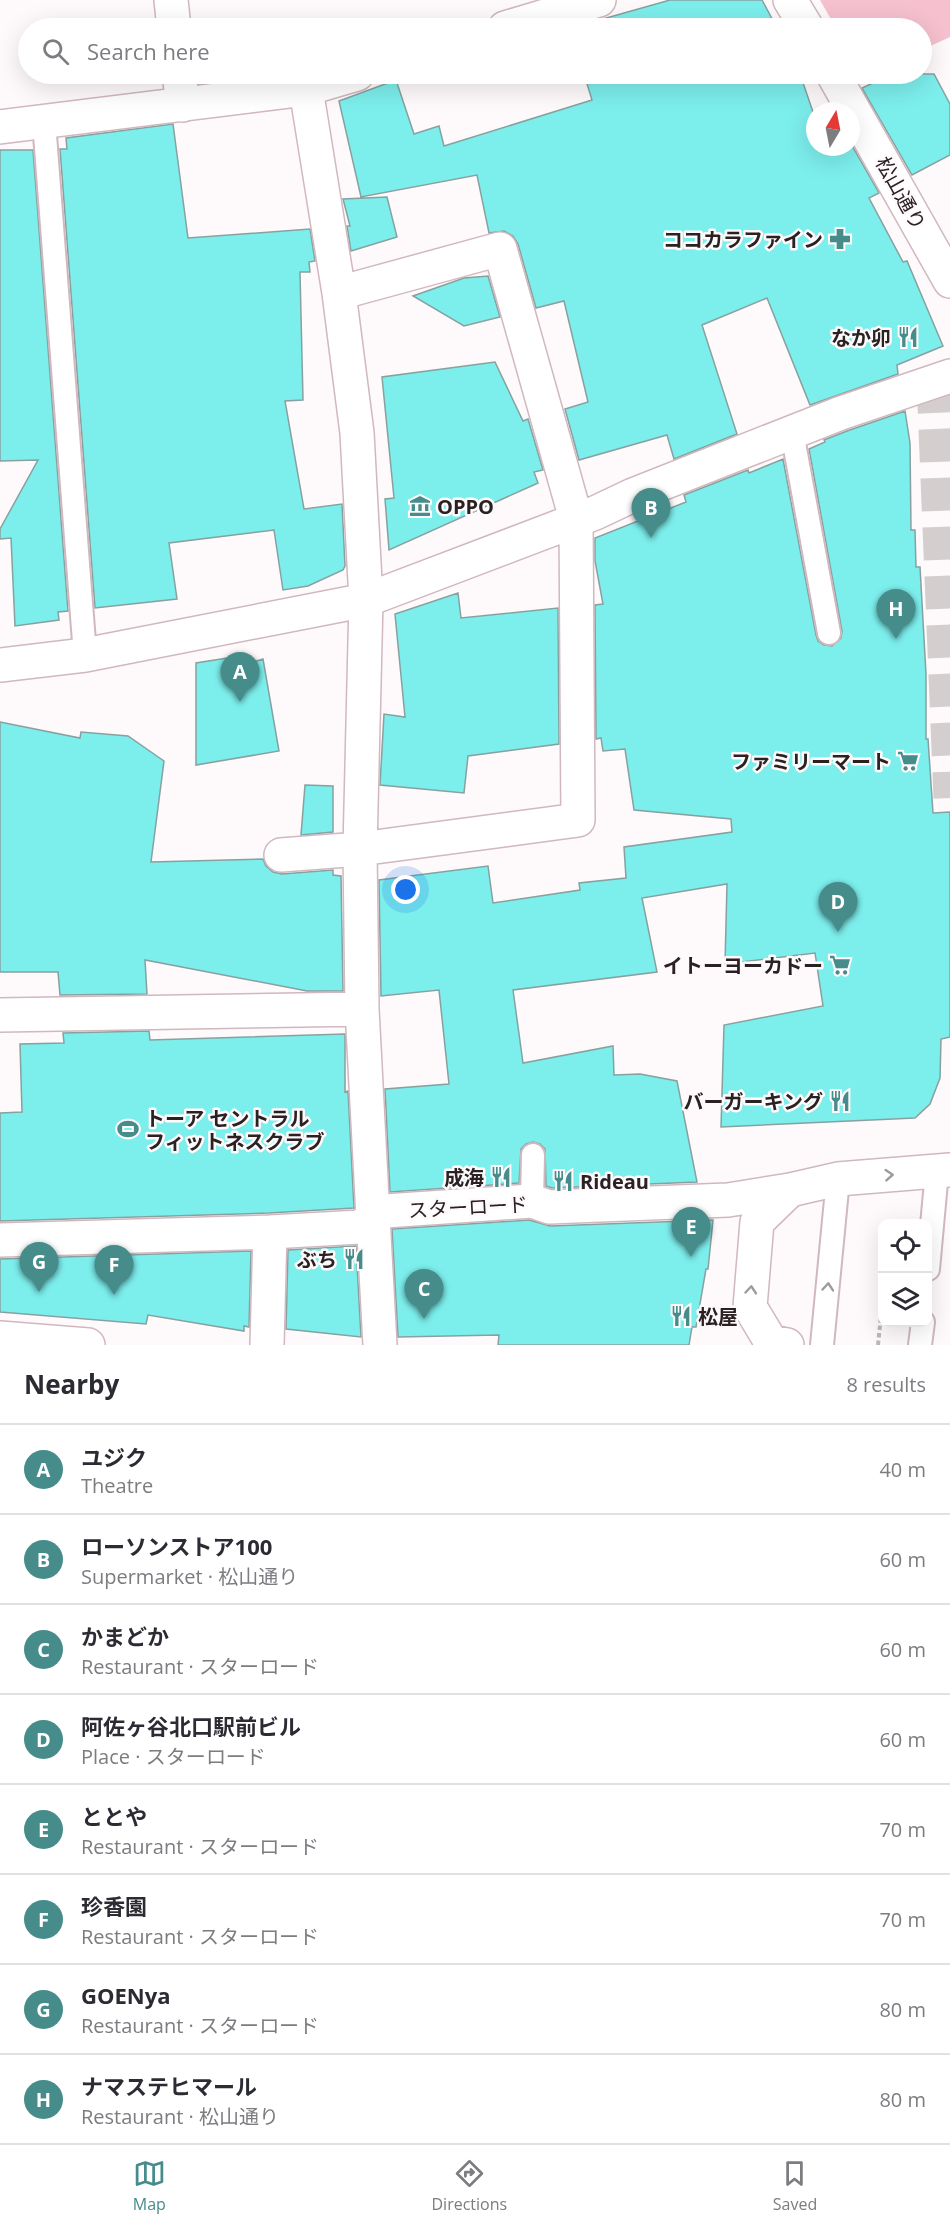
<!DOCTYPE html>
<html lang="en">
<head>
<meta charset="utf-8">
<style>
	body { margin:0; font-family:"Open Sans","Noto Sans JP",sans-serif; background:#f7f7f7; color:#2b2b33 }
	.controls { position:absolute; right:18px; bottom:18px; display:grid; overflow:hidden; border-radius:12px; box-shadow:0 6px 24px #0002 }
	.controls button { width:54px; height:54px; display:grid; place-items:center; padding:0; border:0; border-bottom:2px solid #e1e1e2; background:#fff; color:#2b2b33; font:30px sans-serif }
	.compass { position:absolute; left:806px; top:102px; width:54px; height:54px; border-radius:50%; background:#fff; box-shadow:0 6px 24px #0002; rotate:10deg }
	.you { position:absolute; left:406px; top:890px; width:21px; height:21px; margin:-15px; border:4px solid #fff; border-radius:50%; background:#1a73e8; box-shadow:0 0 0 9px #1a73e833 }
	.badge { display:grid; place-items:center; width:39px; height:39px; border-radius:50%; background:#458c8b; color:#fff; font-size:20px; font-weight:700 }
	.pin { position:absolute; translate:-50% -50px; filter:drop-shadow(0 2px 3px #0008) }
	.pin::after { content:''; position:absolute; top:32px; width:21px; height:18px; background:inherit; clip-path:polygon(0 0,100% 0,50% 100%) }
	.list { margin:0; padding:0; list-style:none }
	h2 { display:flex; justify-content:space-between; align-items:center; height:78px; margin:0; padding:0 24px; font-size:26px }
	h2 small { font-size:20px; font-weight:400; color:#7c7c81 }
	.list li { display:grid; grid-template-columns:39px 1fr auto; gap:18px; align-items:center; box-sizing:border-box; height:90px; padding:0 24px; border-top:2px solid #e1e1e2 }
	.list b { display:block; font-size:22px; white-space:nowrap }
	.list p { margin:0; font-size:20px; white-space:nowrap; color:#7c7c81 }
	.list em { font-size:20px; font-style:normal; color:#7c7c81 }
	.icon { flex:none; width:33px; height:33px; fill:none; stroke:currentColor; stroke-width:2; stroke-linecap:round; stroke-linejoin:round }
	.map { position:relative; flex:none; width:950px; height:1345px; overflow:hidden }
	.search { position:absolute; background:#fff; box-shadow:0 6px 24px #0002; left:18px; right:18px; top:18px; height:66px; display:flex; align-items:center; gap:15px; box-sizing:border-box; padding:0 21px; border-radius:33px; color:#7c7c81; font-size:22px }
	.sheet { height:798px; background:#fff }
	nav { display:flex; justify-content:space-around; align-items:center; box-sizing:border-box; height:84px; border-top:2px solid #e1e1e2; background:#fff; font-size:16px; color:#7c7c81 }
	nav a { display:grid; justify-items:center; gap:3px }
	nav .on { color:#458c8b }
	.map>svg:first-child { display:block }
</style>
</head>
<body>
<div class="map">
<svg width="950" height="1345" viewBox="0 0 950 1345">
	<rect width="100%" height="100%" fill="#fef9fa"/>
	<path fill="#f6c0ce" d="M 820,0 L 950,0 L 950,37 L 922,50 L 922,28 L 836,28 Z"/>
	<path fill="#7ceeec" stroke="#87a1a0" stroke-width="1.5" d="M 670,0 L 762,0 L 777,28 L 571,28 Z
		M 584,74 L 800,74 L 813,112 L 815,111 L 815,147 L 851,147 L 851,144 L 879,193 L 869,198 L 903,262 L 907,261 L 943,346 L 897,365 L 898,374 L 810,405 L 767,298 L 702,325 L 737,434 L 674,459 L 667,435 L 579,460 L 565,409 L 588,402 L 564,301 L 536,308 L 518,244 L 513,236 L 504,231 L 489,233 L 477,175 L 361,197 L 339,101 L 396,80 L 414,134 L 439,126 L 444,146 L 592,100 Z
		M 892,74 L 934,74 L 950,104 L 950,155 L 912,175 L 862,88 Z
		M 173,124 L 188,238 L 310,229 L 315,261 L 309,262 L 310,272 L 300,272 L 303,400 L 285,401 L 304,509 L 342,504 L 345,566 L 343,570 L 308,586 L 283,590 L 274,530 L 169,543 L 177,599 L 95,608 L 60,149 L 67,149 L 66,138 Z
		M 0,150 L 33,150 L 68,611 L 58,612 L 59,620 L 15,626 L 11,538 L 0,539 L 0,529 L 38,460 L 0,461 Z
		M 387,197 L 397,237 L 351,251 L 347,226 L 350,226 L 343,199 Z
		M 488,276 L 500,317 L 464,326 L 413,296 L 464,278 Z
		M 495,362 L 523,421 L 528,419 L 543,470 L 534,472 L 538,483 L 389,550 L 385,499 L 394,498 L 382,377 Z
		M 905,411 L 910,443 L 911,530 L 915,530 L 916,567 L 920,567 L 926,674 L 926,739 L 928,739 L 933,813 L 950,812 L 950,1037 L 941,1039 L 940,1078 L 930,1104 L 915,1118 L 721,1127 L 724,1025 L 823,1006 L 815,953 L 725,964 L 727,884 L 642,898 L 657,972 L 513,990 L 523,1063 L 613,1046 L 614,1075 L 640,1074 L 677,1081 L 697,1182 L 552,1188 L 546,1186 L 545,1149 L 540,1144 L 533,1142 L 526,1144 L 521,1149 L 519,1183 L 390,1192 L 385,1089 L 449,1084 L 439,990 L 381,996 L 379,880 L 488,866 L 493,903 L 580,890 L 579,883 L 626,878 L 624,847 L 732,832 L 731,819 L 634,810 L 625,749 L 603,751 L 601,738 L 596,739 L 595,605 L 603,604 L 595,561 L 595,538 L 686,502 L 684,495 L 748,470 L 749,473 L 783,459 L 816,635 L 818,641 L 824,645 L 832,646 L 841,638 L 842,631 L 809,449 L 825,442 L 824,440 L 847,431 Z
		M 458,593 L 461,618 L 558,608 L 559,744 L 468,756 L 464,793 L 380,785 L 384,714 L 405,717 L 395,614 Z
		M 240,656 L 244,665 L 263,659 L 279,751 L 196,765 L 196,663 Z
		M 0,722 L 80,738 L 81,732 L 128,736 L 164,761 L 151,862 L 263,859 L 266,866 L 273,872 L 282,874 L 333,870 L 333,875 L 341,876 L 343,991 L 307,991 L 145,960 L 147,994 L 60,995 L 58,972 L 0,972 Z
		M 305,785 L 333,786 L 333,832 L 301,835 Z
		M 149,1031 L 150,1040 L 345,1034 L 345,1092 L 348,1091 L 354,1208 L 269,1213 L 0,1221 L 0,1113 L 22,1112 L 20,1044 L 64,1043 L 63,1033 Z
		M 529,1220 L 550,1226 L 713,1220 L 708,1269 L 706,1269 L 696,1327 L 692,1327 L 689,1345 L 498,1345 L 499,1335 L 398,1337 L 392,1229 Z
		M 356,1246 L 361,1337 L 286,1329 L 288,1250 Z
		M 251,1251 L 249,1327 L 244,1326 L 244,1331 L 148,1315 L 146,1324 L 0,1312 L 0,1259 Z"/>
	<g fill="none" stroke-linecap="round" stroke-linejoin="round">
		<path stroke="#d4cecf" stroke-width="33" stroke-dasharray="33 16" stroke-linecap="butt" d="M 933,380 L 950,798"/>
		<defs>
			<path id="lane" d="M 44,122 L 85,655
				M 792,432 L 829,633
				M 532,1201 L 533,1155
				M 928,1269 L 937,1171
				M 822,1345 L 838,1179
				M 920,1345 L 923,1322"/>
			<path id="street" d="M 171,0 L 174,28
				M 790,0 L 807,28
				M 505,28 L 599,0
				M 179,74 L 183,105
				M 833,74 L 950,281
				M 0,127 L 306,89 L 357,74
				M 0,665 L 85,655 L 366,600 L 595,513 L 633,495 L 841,413 L 950,376
				M 281,855 L 360,849 L 578,820 L 576,519 L 500,249 L 339,293
				M 0,1015 L 362,1009
				M 0,1240 L 270,1232 L 360,1227 L 373,1217 L 362,1009 L 360,849 L 366,600 L 357,433 L 339,293 L 306,89
				M 0,1338 L 88,1345
				M 267,1345 L 270,1232
				M 380,1345 L 373,1217 L 385,1211 L 532,1201 L 549,1207 L 728,1200 L 790,1190 L 838,1179 L 950,1170
				M 787,1345 L 771,1342 L 750,1307 L 757,1222 L 790,1190"/>
		</defs>
		<use href="#lane" stroke="#d0b8be" stroke-width="26"/>
		<use href="#street" stroke="#d0b8be" stroke-width="36"/>
		<path stroke="#bdb7b8" stroke-width="4" stroke-dasharray="4.5 3" stroke-linecap="butt" d="M 878,1345 L 882,1306"/>
		<use href="#lane" stroke="#fff" stroke-width="22"/>
		<use href="#street" stroke="#fff" stroke-width="33"/>
	</g>
	<defs><path id="oneway-chevron" d="M-2-3.5L2.5 0L-2 3.5" fill="none" stroke-width="1.6" stroke-linecap="round" stroke-linejoin="round" transform="scale(1.5)"/></defs>
	<g stroke="#9f9b9c">
		<use href="#oneway-chevron" transform="translate(889 1175) rotate(-4)"/>
		<use href="#oneway-chevron" transform="translate(828 1287) rotate(-85)"/>
		<use href="#oneway-chevron" transform="translate(751 1290) rotate(-85)"/>
	</g>
	<defs>
		<symbol id="pharmacy-bare" viewBox="-9 -9 18 18"><path d="M-2-6h4v4h4v4h-4v4h-4v-4h-4v-4h4Z" fill="#458c8b" stroke="#fef9fa" stroke-width="2.5" paint-order="stroke"/></symbol>
		<symbol id="restaurant-bare" viewBox="-9 -9 18 18"><path d="M-5-6h1v4h1v-4h1v4h1v-4h1v5L-1.5 .5V6h-2V.5L-5-1ZM5-6V6H3V1.5H1.5Q1.5-4 5-6Z" fill="#458c8b" stroke="#fef9fa" stroke-width="2.5" paint-order="stroke"/></symbol>
		<symbol id="museum-bare" viewBox="-9 -9 18 18"><path d="M0-6L6-3V-2H-6V-3ZM-5-1h2V3h-2ZM-1-1h2V3h-2ZM3-1h2V3H3ZM-6 4H6V6H-6Z" fill="#458c8b" stroke="#fef9fa" stroke-width="2.5" paint-order="stroke"/></symbol>
		<symbol id="supermarket-bare" viewBox="-9 -9 18 18"><path d="M-6-5.5h2.5l.6 2H6L4.5 2H-2.5L-4.4-4H-6ZM-1.5 3.2a1.3 1.3 0 1 0 .1 0ZM3 3.2a1.3 1.3 0 1 0 .1 0Z" fill="#458c8b" stroke="#fef9fa" stroke-width="2.5" paint-order="stroke"/></symbol>
		<symbol id="stadium-bare" viewBox="-9 -9 18 18"><path d="M0-5a6.5 5 0 1 0 0 10a6.5 5 0 1 0 0-10ZM-3.5-1.8h7v3.6h-7Z" fill="#458c8b" stroke="#fef9fa" stroke-width="2.5" paint-order="stroke"/></symbol>
	</defs>
	<g fill-rule="evenodd">
		<use href="#pharmacy-bare" x="825" y="224" width="30" height="30"/>
		<use href="#restaurant-bare" x="893" y="322" width="30" height="30"/>
		<use href="#museum-bare" x="405" y="491" width="30" height="30"/>
		<use href="#supermarket-bare" x="893" y="746" width="30" height="30"/>
		<use href="#supermarket-bare" x="825" y="950" width="30" height="30"/>
		<use href="#restaurant-bare" x="825" y="1086" width="30" height="30"/>
		<use href="#stadium-bare" x="113" y="1114" width="30" height="30"/>
		<use href="#restaurant-bare" x="486" y="1162" width="30" height="30"/>
		<use href="#restaurant-bare" x="548" y="1166" width="30" height="30"/>
		<use href="#restaurant-bare" x="339" y="1244" width="30" height="30"/>
		<use href="#restaurant-bare" x="666" y="1301" width="30" height="30"/>
	</g>
	<g text-anchor="middle" dominant-baseline="central" stroke-width="5" stroke-linejoin="round" paint-order="stroke">
		<g font-size="20" fill="#2a2123" stroke="#fef9fa">
			<text transform="translate(901 193) rotate(61)">松山通り</text>
			<text transform="translate(468 1207) rotate(-3)">スターロード</text>
		</g>
		<g font-size="20" font-weight="bold" fill="#2a2123" stroke="#fef9fa" text-anchor="end">
			<text x="823" y="239">ココカラファイン</text>
			<text x="891" y="337">なか卯</text>
			<text x="437" y="506" text-anchor="start">OPPO</text>
			<text x="891" y="761">ファミリーマート</text>
			<text x="823" y="965">イトーヨーカドー</text>
			<text x="823" y="1101">バーガーキング</text>
			<text x="145" y="1118" text-anchor="start">トーア セントラル<tspan x="145" dy="23">フィットネスクラブ</tspan></text>
			<text x="484" y="1177">成海</text>
			<text x="580" y="1181" text-anchor="start">Rideau</text>
			<text x="337" y="1259">ぶち</text>
			<text x="698" y="1316" text-anchor="start">松屋</text>
		</g>
	</g>
</svg>
<div class="controls">
<button><svg class="icon" aria-label="locate" viewBox="0 0 24 24"><circle cx="12" cy="12" r="6"/><path d="M12 2v4M12 18v4M2 12h4M18 12h4"/></svg></button>
<button><svg class="icon" aria-label="layers" viewBox="0 0 24 24"><path d="M12 4l9 5-9 5-9-5zM3 14l9 5 9-5"/></svg></button>
</div>
<svg class="compass" viewBox="-18 -18 36 36"><path d="M0-13l5 13h-10z" fill="#e53935"/><path d="M0 13l5-13h-10z" fill="#7c7c81"/></svg>
<div class="you"></div>
<div class="pin badge" style="left:240px;top:702px">A</div>
<div class="pin badge" style="left:651px;top:538px">B</div>
<div class="pin badge" style="left:424px;top:1319px">C</div>
<div class="pin badge" style="left:838px;top:932px">D</div>
<div class="pin badge" style="left:691px;top:1257px">E</div>
<div class="pin badge" style="left:114px;top:1295px">F</div>
<div class="pin badge" style="left:39px;top:1292px">G</div>
<div class="pin badge" style="left:896px;top:639px">H</div>
<div class="search"><svg class="icon" aria-label="search" viewBox="0 0 24 24"><circle cx="10" cy="10" r="6"/><path d="M15 15l6 6"/></svg>Search here</div>
</div>
<section class="sheet">
<h2>Nearby<small>8 results</small></h2>
<ul class="list">
<li><span class="badge">A</span><div><b>ユジク</b><p>Theatre</p></div><em>40 m</em></li>
<li><span class="badge">B</span><div><b>ローソンストア100</b><p>Supermarket · 松山通り</p></div><em>60 m</em></li>
<li><span class="badge">C</span><div><b>かまどか</b><p>Restaurant · スターロード</p></div><em>60 m</em></li>
<li><span class="badge">D</span><div><b>阿佐ヶ谷北口駅前ビル</b><p>Place · スターロード</p></div><em>60 m</em></li>
<li><span class="badge">E</span><div><b>ととや</b><p>Restaurant · スターロード</p></div><em>70 m</em></li>
<li><span class="badge">F</span><div><b>珍香園</b><p>Restaurant · スターロード</p></div><em>70 m</em></li>
<li><span class="badge">G</span><div><b>GOENya</b><p>Restaurant · スターロード</p></div><em>80 m</em></li>
<li><span class="badge">H</span><div><b>ナマステヒマール</b><p>Restaurant · 松山通り</p></div><em>80 m</em></li>
</ul>
</section>
<nav>
<a class="on"><svg class="icon" aria-label="map" viewBox="0 0 24 24"><path d="M3 6l6-2 6 2 6-2v14l-6 2-6-2-6 2zM9 4v14M15 6v14"/></svg>Map</a>
<a><svg class="icon" aria-label="directions" viewBox="0 0 24 24"><path d="M12 3l9 9-9 9-9-9zM9 14v-3h6M13 9l2 2-2 2"/></svg>Directions</a>
<a><svg class="icon" aria-label="saved" viewBox="0 0 24 24"><path d="M7 4h10v16l-5-4-5 4z"/></svg>Saved</a>
</nav>
</body>
</html>
